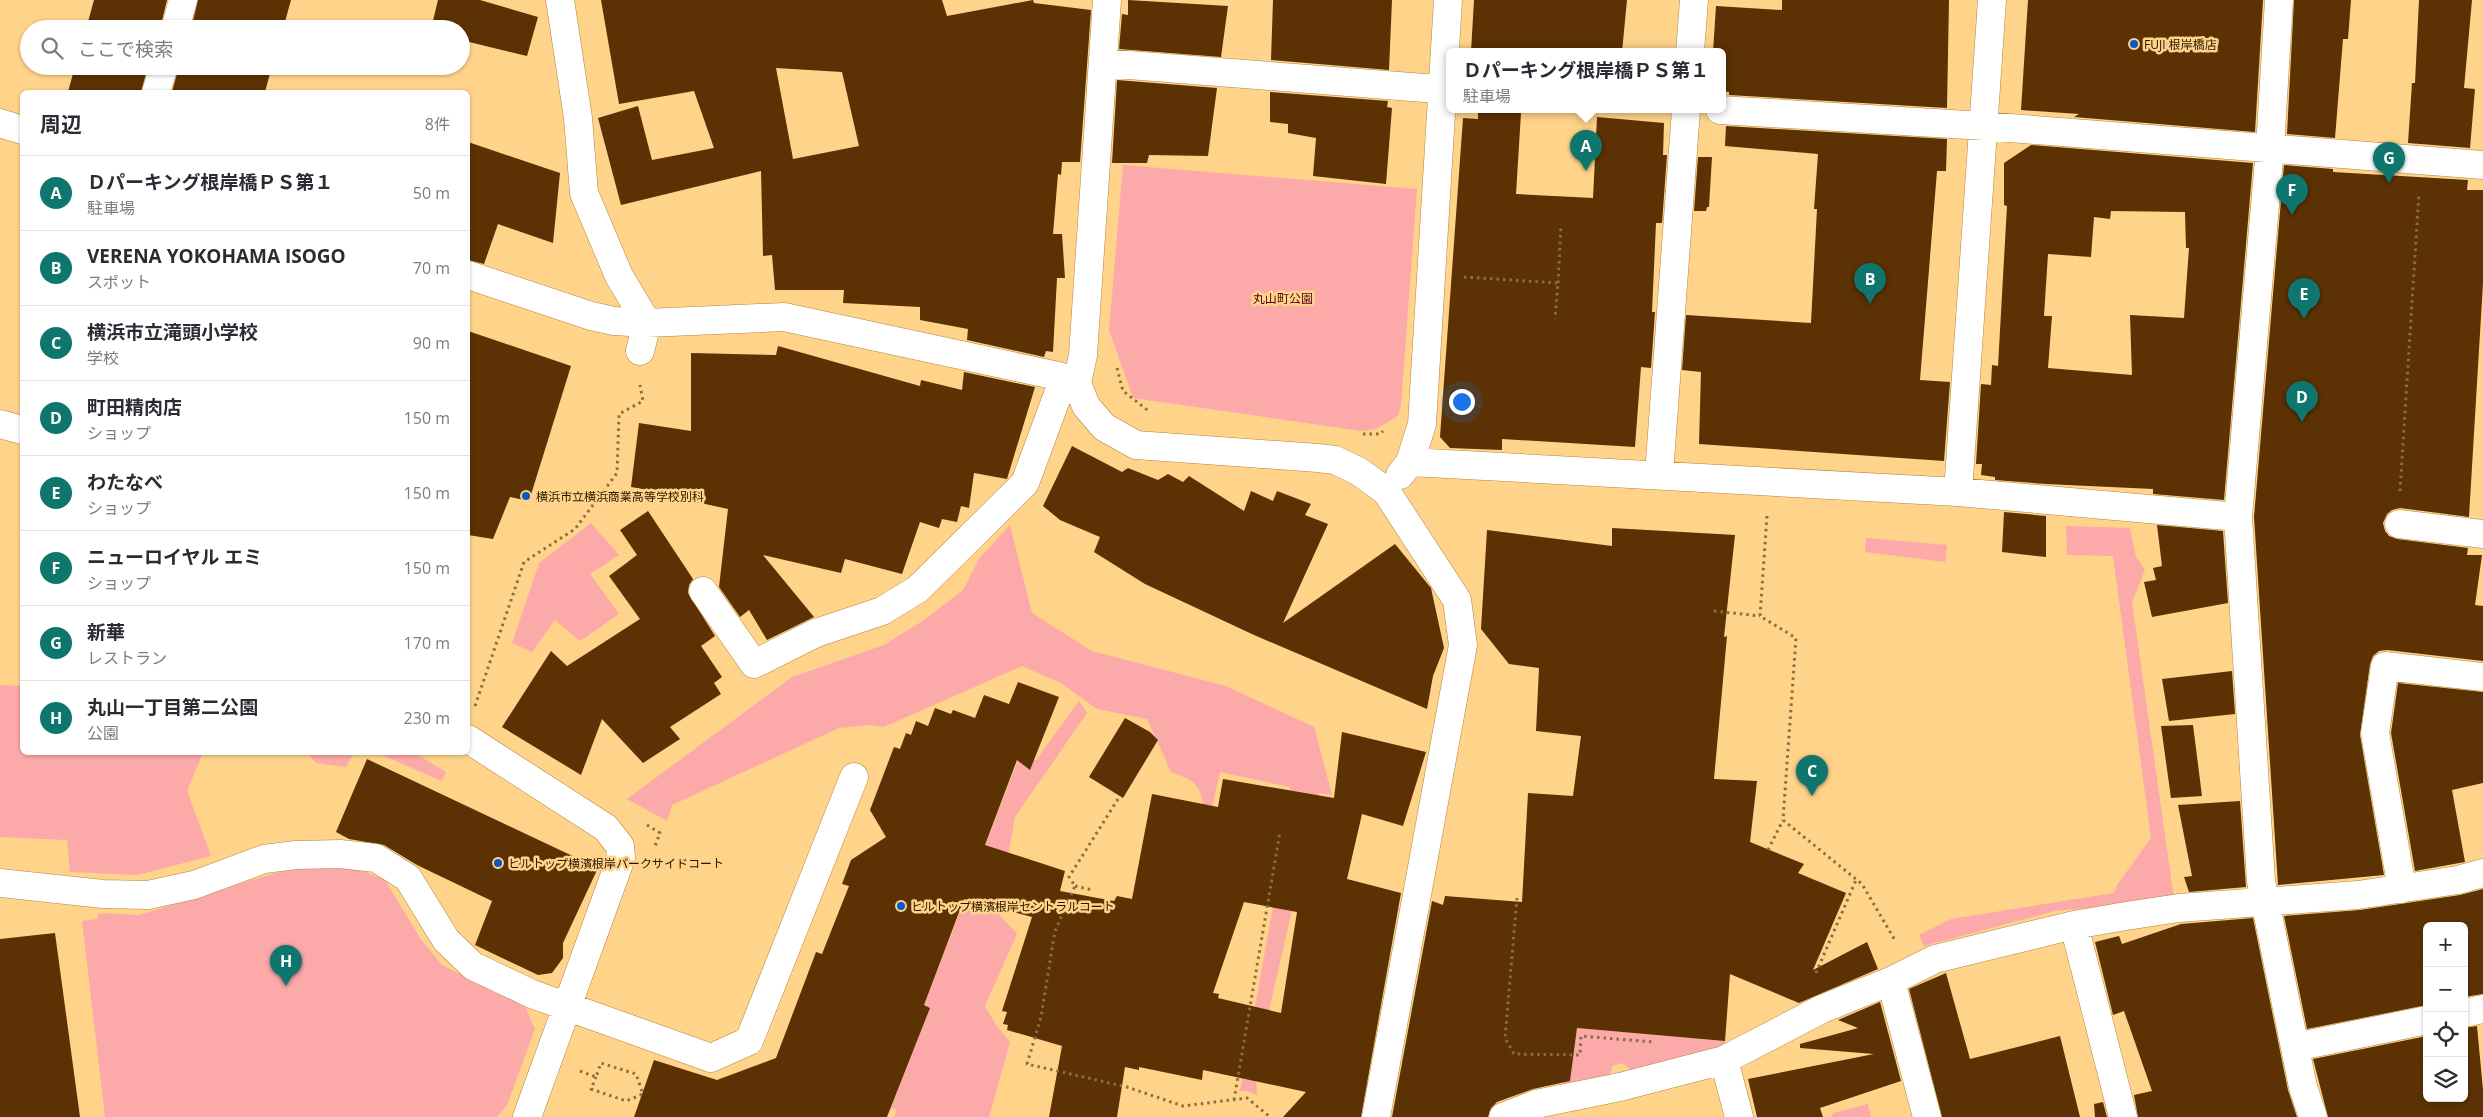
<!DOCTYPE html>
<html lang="ja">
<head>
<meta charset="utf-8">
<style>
	body { margin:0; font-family:"Open Sans","Noto Sans JP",sans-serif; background:#f2f2f3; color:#2b2b33 }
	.controls { position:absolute; right:15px; bottom:15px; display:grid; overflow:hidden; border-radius:8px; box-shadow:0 1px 4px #0004 }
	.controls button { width:45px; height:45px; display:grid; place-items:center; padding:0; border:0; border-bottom:1px solid #e1e1e2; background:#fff; color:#2b2b33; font:25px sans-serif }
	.you { position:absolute; left:1461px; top:401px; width:18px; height:18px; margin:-12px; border:4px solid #fff; border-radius:50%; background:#1a73e8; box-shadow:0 0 0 8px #1a73e833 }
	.badge { display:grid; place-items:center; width:32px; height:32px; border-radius:50%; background:#0f766e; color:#fff; font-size:16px; font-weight:700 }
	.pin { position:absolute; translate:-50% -41px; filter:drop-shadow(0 1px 2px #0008) }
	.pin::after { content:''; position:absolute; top:26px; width:18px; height:15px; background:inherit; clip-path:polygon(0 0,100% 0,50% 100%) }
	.popup { position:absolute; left:1446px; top:48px; width:280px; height:65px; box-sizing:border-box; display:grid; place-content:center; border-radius:8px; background:#fff; filter:drop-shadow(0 1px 4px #0005); font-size:16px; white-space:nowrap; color:#7c7c81 }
	.popup b { font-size:19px; color:#2b2b33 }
	.popup::after { content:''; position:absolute; left:50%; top:100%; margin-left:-10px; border:10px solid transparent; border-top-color:#fff }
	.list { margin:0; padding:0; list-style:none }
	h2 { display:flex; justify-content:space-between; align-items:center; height:65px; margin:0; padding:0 20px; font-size:21px }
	h2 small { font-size:16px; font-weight:400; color:#7c7c81 }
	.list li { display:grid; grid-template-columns:32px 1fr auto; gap:15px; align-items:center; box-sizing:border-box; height:75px; padding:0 20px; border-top:1px solid #e1e1e2 }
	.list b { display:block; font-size:19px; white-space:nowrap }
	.list p { margin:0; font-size:16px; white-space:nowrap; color:#7c7c81 }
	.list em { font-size:16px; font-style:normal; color:#7c7c81 }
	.icon { flex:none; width:28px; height:28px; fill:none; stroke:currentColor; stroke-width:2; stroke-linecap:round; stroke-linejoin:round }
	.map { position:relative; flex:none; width:2483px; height:1117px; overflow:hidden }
	.search { position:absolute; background:#fff; box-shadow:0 1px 4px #0004; left:20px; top:20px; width:450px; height:55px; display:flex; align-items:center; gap:12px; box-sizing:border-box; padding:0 18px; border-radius:28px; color:#7c7c81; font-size:19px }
	.panel { position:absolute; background:#fff; box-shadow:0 1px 4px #0004; left:20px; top:90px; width:450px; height:665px; border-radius:8px }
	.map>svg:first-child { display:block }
</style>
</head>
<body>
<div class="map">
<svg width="2483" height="1117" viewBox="0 0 2483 1117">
	<rect width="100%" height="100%" fill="#ffd389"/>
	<path fill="#fca9a9" d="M 1123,165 L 1417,189 L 1401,405 L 1398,416 L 1376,429 L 1361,431 L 1133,398 L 1109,330 Z
		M 591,523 L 619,555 L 590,574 L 619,614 L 580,641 L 555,620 L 532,652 L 512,643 L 539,563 Z
		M 1010,525 L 1032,613 L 1092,651 L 1226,686 L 1314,727 L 1332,795 L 1319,793 L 1269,1010 L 1256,1081 L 1257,1095 L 1247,1091 L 1240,1091 L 1286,834 L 1284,832 L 1290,787 L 1220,772 L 1211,812 L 1204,810 C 1201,783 1194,781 1171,772 L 1147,719 L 1097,709 L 1061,683 L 1022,666 L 884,727 L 869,725 L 839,728 L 672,805 L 667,821 L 627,799 L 792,677 L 884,645 L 924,620 L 963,590 L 979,559 Z
		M 2066,526 L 2130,528 L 2136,557 L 2145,570 L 2132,602 L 2174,899 L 2055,911 L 1924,946 L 1919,935 L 1951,919 L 2114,893 L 2117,885 L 2151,838 L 2113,556 L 2067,555 Z
		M 1866,538 L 1947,545 L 1945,562 L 1865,552 Z
		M 0,685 L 22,686 L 22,752 L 203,753 L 187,791 L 211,856 L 137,875 L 70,872 L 67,840 L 0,837 Z
		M 1079,701 L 1087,713 L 1015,817 L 998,913 L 1017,934 L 985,1006 L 996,1025 L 1010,1042 L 989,1117 L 894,1117 L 897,1110 L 891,1108 L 930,1008 L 924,1005 L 1020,755 L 1036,760 Z
		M 308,753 L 354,753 L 346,767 L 316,763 Z
		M 377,753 L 415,753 L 446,772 L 442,781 Z
		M 319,864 L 356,868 L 385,880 L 420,938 L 442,965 L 525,1006 L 535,1029 L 507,1105 L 497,1117 L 105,1117 L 82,921 L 97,919 L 99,913 L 139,915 L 275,873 Z
		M 1577,1028 L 1725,1041 L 1727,1045 L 1699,1058 L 1631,1070 L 1622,1063 L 1613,1066 L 1609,1077 L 1563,1084 L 1556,1055 L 1574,1053 Z
		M 1868,1104 L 1871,1117 L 1831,1117 L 1833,1113 Z"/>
	<path fill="#5c3103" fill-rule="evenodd" d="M 94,0 L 167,0 L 160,29 L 86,29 Z
		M 198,0 L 291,0 L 283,29 L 191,29 Z
		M 438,0 L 480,0 L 538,17 L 527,56 L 461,40 L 461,29 L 431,29 Z
		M 601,0 L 942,0 L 947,16 L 1033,0 L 1034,3 L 1091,10 L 1080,162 L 1062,162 L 1061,175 L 1058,174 L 1053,234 L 1062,234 L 1065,278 L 1057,278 L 1053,352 L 1046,351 L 1044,357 L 967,340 L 968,329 L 920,320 L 920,307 L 843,303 L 844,290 L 775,290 L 772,255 L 763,256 L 761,171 L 621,205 L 598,118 L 638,106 L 652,160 L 714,148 L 694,91 L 619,104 ZM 776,68 L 842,72 L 859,146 L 793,159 Z
		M 1128,0 L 1228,6 L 1221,57 L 1119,49 L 1122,14 L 1128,15 Z
		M 1273,0 L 1392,0 L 1389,70 L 1271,60 Z
		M 1474,0 L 1627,0 L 1622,52 L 1471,52 Z
		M 1782,0 L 1949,0 L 1947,108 L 1729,95 L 1729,92 L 1722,91 L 1722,52 L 1713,52 L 1716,6 L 1782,10 Z
		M 2028,0 L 2263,0 L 2255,132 L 2074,117 L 2079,114 L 2021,110 Z
		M 2294,0 L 2351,0 L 2348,39 L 2343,39 L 2335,138 L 2287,134 Z
		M 2419,0 L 2472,0 L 2464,88 L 2475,89 L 2470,148 L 2408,143 L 2412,83 L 2415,83 Z
		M 75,66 L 148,66 L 141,92 L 68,92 Z
		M 179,66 L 272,66 L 265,92 L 172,92 Z
		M 1117,80 L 1217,88 L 1208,156 L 1149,155 L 1147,163 L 1112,163 Z
		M 1270,92 L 1388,101 L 1387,107 L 1392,108 L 1386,184 L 1313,176 L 1316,138 L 1288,133 L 1288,124 L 1270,122 Z
		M 1478,110 L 1521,113 L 1516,194 L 1593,198 L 1597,117 L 1664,123 L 1663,155 L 1667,155 L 1662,223 L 1656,223 L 1652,312 L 1655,312 L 1651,368 L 1641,367 L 1635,447 L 1502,439 L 1502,450 L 1450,448 L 1440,437 L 1463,118 L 1478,119 Z
		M 1726,126 L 1947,139 L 1946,171 L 1937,171 L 1920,380 L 1950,382 L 1944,461 L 1699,444 L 1701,372 L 1682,370 L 1686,315 L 1811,323 L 1817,209 L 1814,209 L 1818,154 L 1725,146 Z
		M 468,142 L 560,173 L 553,243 L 498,224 L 484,264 L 468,260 Z
		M 2031,145 L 2253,163 L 2224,500 L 2153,494 L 2153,489 L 2046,484 L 1995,480 L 1995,477 L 1981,475 L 1982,464 L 1976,464 L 1981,384 L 1991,385 L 1992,365 L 1998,366 L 2007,206 L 2004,205 L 2004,163 ZM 2111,211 L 2185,212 L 2186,248 L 2189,248 L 2184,318 L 2130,315 L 2132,375 L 2048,368 L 2052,316 L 2044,316 L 2048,254 L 2091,257 L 2094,217 L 2110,219 Z
		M 1698,157 L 1712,157 L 1709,207 L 1707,207 L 1706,211 L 1694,211 Z
		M 2284,165 L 2333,169 L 2333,172 L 2468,180 L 2467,190 L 2483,190 L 2483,283 L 2469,517 L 2400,508 L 2392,510 L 2387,514 L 2383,523 L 2385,531 L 2389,536 L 2397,539 L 2468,548 L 2467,555 L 2482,555 L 2475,605 L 2483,606 L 2483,661 L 2387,650 L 2379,651 L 2373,656 L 2370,664 L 2360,735 L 2384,875 L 2278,885 L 2254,517 Z
		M 468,331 L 571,366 L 529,501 L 510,497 L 493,539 L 468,535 Z
		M 778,346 L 920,386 L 921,380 L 962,390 L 964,372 L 1035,387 L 1007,479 L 974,473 L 969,508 L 961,506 L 957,522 L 942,519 L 939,528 L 920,522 L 902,574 L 845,559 L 841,573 L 763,555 L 814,617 L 767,640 L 749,610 L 740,617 L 719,587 L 728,509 L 669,496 L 672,494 L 631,487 L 639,423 L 691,431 L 691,353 L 776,355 Z
		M 1072,446 L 1122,472 L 1128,468 L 1158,480 L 1168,474 L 1183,482 L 1189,476 L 1244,511 L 1251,491 L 1273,501 L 1277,491 L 1311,504 L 1305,515 L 1328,524 L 1283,623 L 1395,544 L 1431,588 L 1444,648 L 1433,676 L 1427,709 L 1254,635 L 1145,584 L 1094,552 L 1100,537 L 1060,520 L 1043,506 Z
		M 648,511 L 693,579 L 689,585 L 688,593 L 715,636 L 701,646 L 722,677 L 714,683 L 721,694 L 670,727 L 680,739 L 643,763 L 602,719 L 581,775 L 502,727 L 551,651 L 567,666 L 640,619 L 609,576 L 637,555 L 620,530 Z
		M 2004,512 L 2046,516 L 2046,557 L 2002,552 Z
		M 2157,525 L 2223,531 L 2228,603 L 2152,617 L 2144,582 L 2156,580 L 2153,568 L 2162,566 Z
		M 1612,528 L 1735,535 L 1724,637 L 1727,636 L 1714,779 L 1757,781 L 1750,842 L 1804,864 L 1798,873 L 1846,893 L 1813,970 L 1867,942 L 1878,969 L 1799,1003 L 1730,974 L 1725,1041 L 1577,1028 L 1570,1081 L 1533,1089 L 1497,1102 L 1491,1108 L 1488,1117 L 1392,1117 L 1432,901 L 1443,905 L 1445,896 L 1522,902 L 1528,793 L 1573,796 L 1581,736 L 1536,731 L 1539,668 L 1509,664 L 1481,629 L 1487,530 L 1612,546 Z
		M 2232,671 L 2235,714 L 2169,721 L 2162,679 Z
		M 1018,682 L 1059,697 L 1030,770 L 1017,760 L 985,845 L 1065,871 L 1060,891 L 1114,901 L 1117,896 L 1132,899 L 1152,794 L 1218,807 L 1223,779 L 1334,798 L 1342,732 L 1426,752 L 1403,826 L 1362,814 L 1347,879 L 1401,893 L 1361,1117 L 1283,1117 L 1306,1092 L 1203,1070 L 1202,1080 L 1139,1067 L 1139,1070 L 1125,1067 L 1117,1117 L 1049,1117 L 1062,1046 L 1007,1030 L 1008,1025 L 1003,1024 L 1007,1012 L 1002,1011 L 1032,917 L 964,899 L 924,1005 L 930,1008 L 887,1117 L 634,1117 L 654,1060 L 717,1080 L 776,1058 L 816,952 L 822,954 L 849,886 L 842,884 L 851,860 L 886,837 L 870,810 L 894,747 L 900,749 L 906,733 L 911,735 L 916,721 L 928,726 L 935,708 L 951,714 L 953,710 L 975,718 L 984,695 L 1009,704 ZM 1244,902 L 1297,912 L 1281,1013 L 1218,998 L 1219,994 L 1213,993 Z
		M 2398,683 L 2483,692 L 2483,783 L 2452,790 L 2465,862 L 2415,871 L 2391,733 Z
		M 1125,718 L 1150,732 L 1158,740 L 1123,798 L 1089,777 Z
		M 2193,725 L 2202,796 L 2171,798 L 2161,726 Z
		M 367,759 L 598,868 L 563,943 L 563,958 L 552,973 L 538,975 L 475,945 L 492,901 L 417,865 L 384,845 L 349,839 L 336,832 Z
		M 2240,801 L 2246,887 L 2189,892 L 2184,877 L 2192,876 L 2178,805 Z
		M 2483,889 L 2483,994 L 2464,997 L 2464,926 L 2427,926 L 2427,1005 L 2307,1029 L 2284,916 L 2360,910 L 2460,895 Z
		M 2253,918 L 2288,1090 L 2297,1117 L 2138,1117 L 2134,1095 L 2152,1091 L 2124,1011 L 2113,1015 L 2095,942 L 2119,936 L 2122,944 L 2181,924 Z
		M 55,933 L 80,1117 L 0,1117 L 0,939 Z
		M 1946,973 L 1970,1059 L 2060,1036 L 2080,1117 L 1942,1117 L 1909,989 Z
		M 1880,1002 L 1901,1081 L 1820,1108 L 1823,1117 L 1757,1117 L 1748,1079 L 1874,1054 L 1800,1048 L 1800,1044 L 1858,1028 L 1838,1020 Z
		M 2477,1026 L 2483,1090 L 2483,1117 L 2328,1117 L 2313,1059 L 2427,1036 L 2427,1098 L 2464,1098 L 2464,1028 Z
		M 2103,1102 L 2107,1117 L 2095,1117 L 2094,1104 Z"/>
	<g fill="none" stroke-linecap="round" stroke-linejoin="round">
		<defs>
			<path id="minor" d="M 560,0 L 578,118 L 584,193 L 619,276 L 647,323 L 640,351
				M 1107,0 L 1083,355 L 1077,383 L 1086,406 L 1104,427 L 1136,445 L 1318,458 L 1335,460 L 1358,471 L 1386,491 L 1457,600 L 1463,645 L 1376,1117
				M 2279,0 L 2270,148 L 2238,517 L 2261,881 L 2303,1087 L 2313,1117
				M 175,29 L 183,0
				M 1690,52 L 1694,0
				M 1103,63 L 1450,90
				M 156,92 L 164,66
				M 1720,110 L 1984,126 L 2483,165
				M 0,123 L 22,130
				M 468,275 L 591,316 L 614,321 L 647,323 L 784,317 L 1058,376 L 1077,383
				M 0,424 L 22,430
				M 1410,462 L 1958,492 L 2238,517
				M 1659,474 L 1686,110
				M 1400,475 L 1410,462 L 1422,424 L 1448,0
				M 1958,492 L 1992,0
				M 2399,524 L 2483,534
				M 703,591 L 754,664 L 816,633 L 882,611 L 918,589 L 1025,483 L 1058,394 L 1077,383
				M 468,739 L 606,828 L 620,846 L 621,858 L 527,1117
				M 0,883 L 103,894 L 148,895 L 194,885 L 264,859 L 296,855 L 340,854 L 376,858 L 408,878 L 446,940 L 473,966 L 532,994 L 711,1058 L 749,1041 L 854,777
				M 2402,889 L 2375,733 L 2385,666 L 2483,677
				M 2074,925 L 2123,1117
				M 1891,981 L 1927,1117
				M 2464,1013 L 2483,1009
				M 2295,1047 L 2427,1020
				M 1724,1060 L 1739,1117
				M 1503,1117 L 1536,1104 L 1620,1087 L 1724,1060 L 1822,1009 L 1891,981 L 1935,959 L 2074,925 L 2126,916 L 2179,908 L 2358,895 L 2458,880 L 2483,873"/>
		</defs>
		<use href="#minor" stroke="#b1873e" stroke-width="29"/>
		<path stroke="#8b6e3f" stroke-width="3" stroke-dasharray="2.5 4" stroke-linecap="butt" d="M 1464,277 L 1558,283 L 1555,319
			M 1558,283 L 1561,225
			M 1117,368 L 1123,391 L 1150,412
			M 1363,434 L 1380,434 L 1383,431
			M 2400,491 L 2419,193
			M 1767,516 L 1760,616 L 1796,638 L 1783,820 L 1862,884 L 1896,942
			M 1714,611 L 1760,616
			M 475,706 L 524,562 L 575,529 L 617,473 L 619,414 L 643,401 L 640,385
			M 1118,799 L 1069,877 L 1075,886 L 1055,931 L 1041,1017 L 1027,1064 L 1127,1087 L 1183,1106 L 1247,1098 L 1270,1117
			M 647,825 L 660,833 L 655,846
			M 1768,850 L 1783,820
			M 1075,886 L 1092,890
			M 1517,898 L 1505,1038 L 1514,1054 L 1580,1055 L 1581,1036 L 1653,1042
			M 1816,973 L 1856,880
			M 580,1071 L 596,1077 L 601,1063 L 636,1074 L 643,1094 L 626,1101 L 591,1089 L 596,1077
			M 1234,1100 L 1280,832"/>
		<use href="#minor" stroke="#fff" stroke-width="28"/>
	</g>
	<g fill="#0d57c1" stroke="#ffd389" stroke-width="2">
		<circle cx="2134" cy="44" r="5"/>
		<circle cx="526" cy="496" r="5"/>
		<circle cx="498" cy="863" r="5"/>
		<circle cx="901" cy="906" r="5"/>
	</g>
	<g text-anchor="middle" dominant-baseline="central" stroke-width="5" stroke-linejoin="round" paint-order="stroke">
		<g font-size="12" fill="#271700" stroke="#ffd389" text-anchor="start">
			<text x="2144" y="44">FUJI 根岸橋店</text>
			<text x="536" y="496">横浜市立横浜商業高等学校別科</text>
			<text x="508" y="863">ヒルトップ横濱根岸パークサイドコート</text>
			<text x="911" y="906">ヒルトップ横濱根岸セントラルコート</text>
		</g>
		<g font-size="12" fill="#550212" stroke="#ffd389">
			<text x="1283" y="298">丸山町公園</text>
		</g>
	</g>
</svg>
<div class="controls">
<button>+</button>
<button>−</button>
<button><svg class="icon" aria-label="locate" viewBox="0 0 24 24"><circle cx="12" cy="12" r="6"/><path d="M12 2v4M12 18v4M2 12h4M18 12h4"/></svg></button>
<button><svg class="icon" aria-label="layers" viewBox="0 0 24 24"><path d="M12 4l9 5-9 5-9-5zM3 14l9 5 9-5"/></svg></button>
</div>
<div class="you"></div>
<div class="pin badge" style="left:1586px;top:171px">A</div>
<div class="popup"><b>Ｄパーキング根岸橋ＰＳ第１</b>駐車場</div>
<div class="pin badge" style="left:1870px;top:304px">B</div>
<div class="pin badge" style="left:1812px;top:796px">C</div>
<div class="pin badge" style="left:2302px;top:422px">D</div>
<div class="pin badge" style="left:2304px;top:319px">E</div>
<div class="pin badge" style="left:2292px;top:215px">F</div>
<div class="pin badge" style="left:2389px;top:183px">G</div>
<div class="pin badge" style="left:286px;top:986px">H</div>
<div class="search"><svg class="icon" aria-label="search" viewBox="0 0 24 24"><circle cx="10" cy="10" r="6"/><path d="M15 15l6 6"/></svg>ここで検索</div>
<section class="panel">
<h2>周辺<small>8件</small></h2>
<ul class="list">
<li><span class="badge">A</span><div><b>Ｄパーキング根岸橋ＰＳ第１</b><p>駐車場</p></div><em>50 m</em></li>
<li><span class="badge">B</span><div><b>VERENA YOKOHAMA ISOGO</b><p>スポット</p></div><em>70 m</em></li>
<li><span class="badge">C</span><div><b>横浜市立滝頭小学校</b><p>学校</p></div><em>90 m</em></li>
<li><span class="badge">D</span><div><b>町田精肉店</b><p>ショップ</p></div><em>150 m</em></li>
<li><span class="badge">E</span><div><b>わたなべ</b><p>ショップ</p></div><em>150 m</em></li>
<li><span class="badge">F</span><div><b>ニューロイヤル エミ</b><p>ショップ</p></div><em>150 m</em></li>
<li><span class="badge">G</span><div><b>新華</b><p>レストラン</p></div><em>170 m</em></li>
<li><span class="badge">H</span><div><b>丸山一丁目第二公園</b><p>公園</p></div><em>230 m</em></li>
</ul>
</section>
</div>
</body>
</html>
